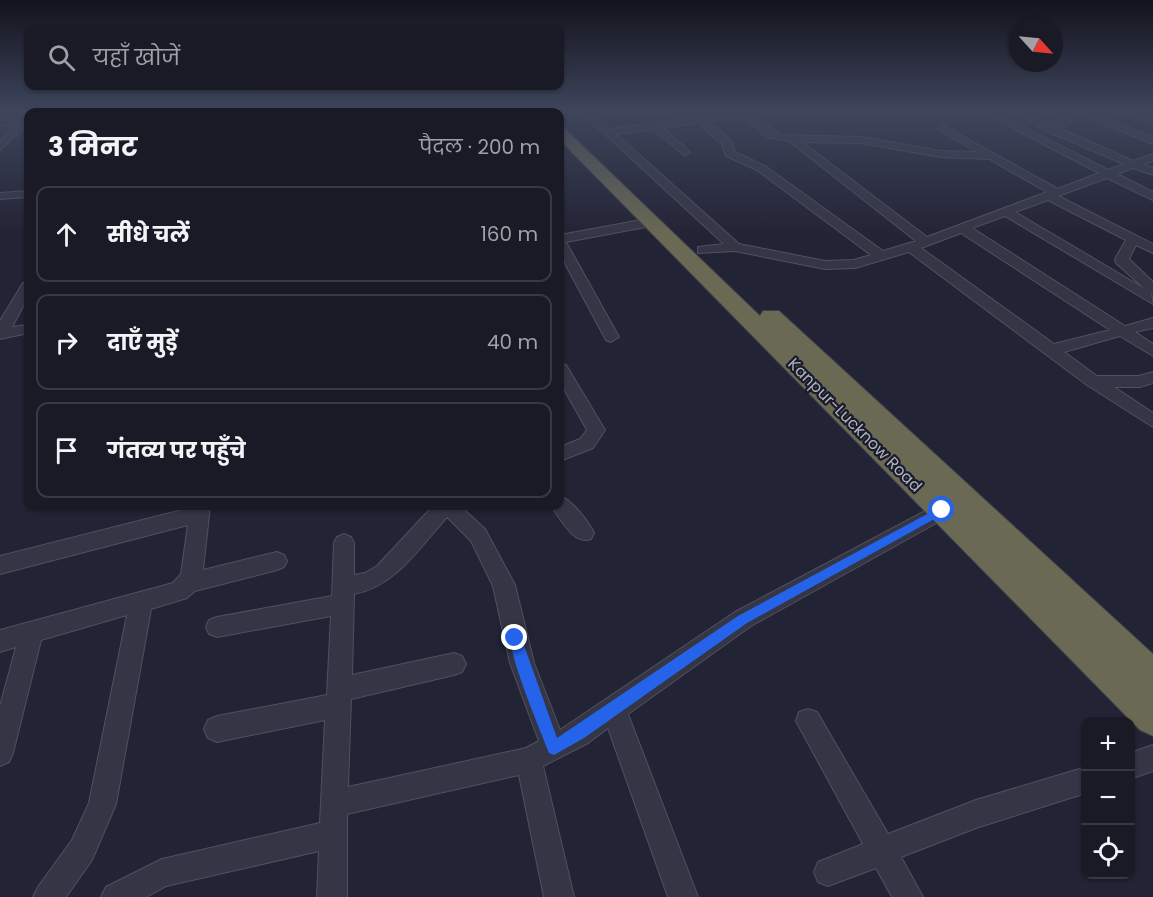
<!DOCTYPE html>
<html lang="hi">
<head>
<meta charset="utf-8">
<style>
	body { margin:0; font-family:Poppins,"Noto Sans Devanagari",sans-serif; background:#23232f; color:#f1f3f6 }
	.controls { position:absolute; right:18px; bottom:18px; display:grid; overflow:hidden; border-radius:12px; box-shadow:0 2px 4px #0004 }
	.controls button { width:54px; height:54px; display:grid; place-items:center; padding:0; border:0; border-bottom:2px solid #383844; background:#1a1a27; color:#f1f3f6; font:30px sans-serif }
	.compass { position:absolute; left:1009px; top:18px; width:54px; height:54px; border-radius:50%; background:#1a1a27; box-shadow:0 2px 4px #0004; rotate:117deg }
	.stop { position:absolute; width:18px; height:18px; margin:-14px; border:4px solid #2563eb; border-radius:50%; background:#fff }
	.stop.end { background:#2563eb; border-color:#fff; box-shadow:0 2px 6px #0008 }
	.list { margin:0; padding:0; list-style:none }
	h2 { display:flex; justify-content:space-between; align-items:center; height:78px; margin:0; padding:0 24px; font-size:26px }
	h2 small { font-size:20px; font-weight:400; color:#9fa1a7 }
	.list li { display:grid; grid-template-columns:39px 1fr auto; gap:18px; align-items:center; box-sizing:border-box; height:96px; margin:0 12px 12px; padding:0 12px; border:2px solid #383844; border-radius:12px }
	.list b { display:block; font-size:22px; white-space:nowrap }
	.list em { font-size:20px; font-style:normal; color:#9fa1a7 }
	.icon { flex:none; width:33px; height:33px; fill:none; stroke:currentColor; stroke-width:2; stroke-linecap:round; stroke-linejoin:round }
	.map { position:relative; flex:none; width:1153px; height:897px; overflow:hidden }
	.search { position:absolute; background:#1a1a27; box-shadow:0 2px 4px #0004; left:24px; top:24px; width:540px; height:66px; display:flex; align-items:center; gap:15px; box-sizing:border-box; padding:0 21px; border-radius:12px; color:#9fa1a7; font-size:22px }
	.panel { position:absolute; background:#1a1a27; box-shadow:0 2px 4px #0004; left:24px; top:108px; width:540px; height:402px; border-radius:12px }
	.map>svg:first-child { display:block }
</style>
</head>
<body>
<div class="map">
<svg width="1153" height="897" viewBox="0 0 1153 897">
	<rect width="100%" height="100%" fill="#222334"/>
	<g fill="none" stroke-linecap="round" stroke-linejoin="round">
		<defs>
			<path id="minor" d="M 250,111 L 260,111 L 260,112 L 251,112 Z
				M 284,111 L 294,111 L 294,112 L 285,112 Z
				M 331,111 L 341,111 L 341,112 L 332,112 Z
				M 372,111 L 382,111 L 382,112 L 373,112 Z
				M 456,111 L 466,111 L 466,112 L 457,112 Z
				M 580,111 L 591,111 L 610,129 L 742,111 L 770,111 L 753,115 L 781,135 L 861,137 L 941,151 L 977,152 L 939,130 L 939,126 L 942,125 L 1058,189 L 1099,173 L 980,111 L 993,111 L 1108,170 L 1124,164 L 1044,130 L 1012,111 L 1025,111 L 1051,124 L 1060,121 L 1042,111 L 1055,111 L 1073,122 L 1059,128 L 1133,161 L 1153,154 L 1153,161 L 1143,164 L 1153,168 L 1153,175 L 1133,168 L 1117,174 L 1153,192 L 1153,200 L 1107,178 L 1058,196 L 1153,244 L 1153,253 L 1136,245 L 1129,259 L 1153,282 L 1153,293 L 1151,293 L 1153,304 L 1005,216 L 972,228 L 1125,326 L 1153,318 L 1153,328 L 1135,332 L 1153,344 L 1153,356 L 1120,336 L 1064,352 L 1097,376 L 1139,376 L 1153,372 L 1153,383 L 1140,387 L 1114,387 L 1153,413 L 1153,427 L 1087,385 L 909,252 L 855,268 L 825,269 L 735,251 L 698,253 L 698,247 L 724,244 ZM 743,117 L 767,137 L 789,141 L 916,241 L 883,251 L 765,166 L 735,152 L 731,141 L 708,121 ZM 698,123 L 722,144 L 726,156 L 757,170 L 871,255 L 854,260 L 825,261 L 739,244 L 616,134 L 653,129 L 685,156 L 690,153 L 689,151 L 663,128 ZM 802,142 L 861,143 L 941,157 L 989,159 L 1047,192 L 927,237 ZM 1048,200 L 1126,240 L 1115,259 L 1116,263 L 1145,289 L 1015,212 ZM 961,233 L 1110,330 L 1054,344 L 921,248 Z
				M 1073,111 L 1087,111 L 1153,137 L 1153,144 Z
				M 1119,111 L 1133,111 L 1153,119 L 1153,125 Z
				M 28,117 L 28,123 L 0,150 L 0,141 L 15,124 L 0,126 L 0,120 Z
				M 28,191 L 28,197 L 0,199 L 0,193 Z
				M 652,218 L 658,222 L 656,225 L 566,242 L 619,337 L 611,342 L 606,340 L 560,254 L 560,235 Z
				M 28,282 L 28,297 L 12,327 L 28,325 L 28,333 L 0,339 L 0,321 L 23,283 Z
				M 560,364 L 566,365 L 605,430 L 593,448 L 560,461 L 560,447 L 580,439 L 587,430 L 560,382 Z
				M 560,496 C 573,501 588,521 594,533 L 591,539 C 574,545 563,522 553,509 L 551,506 L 560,506 Z
				M 942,502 L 949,504 L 952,510 L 949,516 L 751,626 L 628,714 L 698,897 L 668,897 L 608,728 L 588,743 L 543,766 L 574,897 L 544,897 L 519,775 L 347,814 L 347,897 L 317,897 L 319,851 L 166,886 L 146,897 L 101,897 L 106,887 L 162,859 L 320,823 L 325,720 L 217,742 L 208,738 L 204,729 L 208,720 L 217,716 L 327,695 L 331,616 L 217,637 L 209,634 L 206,627 L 209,620 L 217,617 L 332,596 L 334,543 L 337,537 L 344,534 L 351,537 L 354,543 L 354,575 L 365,573 L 377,566 L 433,506 L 460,506 L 485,529 L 515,585 L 534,663 L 560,730 L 735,612 ZM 447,517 L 471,541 L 493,586 L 510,663 L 539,741 L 526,748 L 348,787 L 351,699 L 454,675 L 462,672 L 466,664 L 462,656 L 454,653 L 352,675 L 354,594 C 396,586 419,548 447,517 Z
				M 191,506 L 210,506 L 203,570 L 277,552 L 284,555 L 287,561 L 284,567 L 277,570 L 195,591 L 187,598 L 151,609 L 116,804 L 92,860 L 66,897 L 33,897 L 38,887 L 72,840 L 89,803 L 127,615 L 41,640 L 13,753 L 9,762 L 0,766 L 0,706 L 16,647 L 0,652 L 0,630 L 173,583 L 181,574 L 188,525 L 0,574 L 0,556 L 190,508 Z
				M 808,709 L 817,712 L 888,834 L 976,800 L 1086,767 L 1086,793 L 976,828 L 901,857 L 923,897 L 892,897 L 876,868 L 828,886 L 818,882 L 814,872 L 818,862 L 863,844 L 796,721 L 799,712 Z
				M 1153,745 L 1153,771 L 1130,779 L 1130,753 Z"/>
			<path id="highway" d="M 532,111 L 547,111 L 547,112 L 533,112 Z
				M 560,128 L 565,129 L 760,316 L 763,311 L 779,311 L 1153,654 L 1153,736 L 1140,730 L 560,140 Z"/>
		</defs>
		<use href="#minor" stroke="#4f5060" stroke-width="2"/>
		<use href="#highway" stroke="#3c3d4c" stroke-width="2"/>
		<use href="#minor" fill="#353645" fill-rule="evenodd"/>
		<use href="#highway" fill="#6a6953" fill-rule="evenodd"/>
	</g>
	<linearGradient id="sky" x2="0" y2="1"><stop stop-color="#13131d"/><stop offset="0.47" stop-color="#3e455c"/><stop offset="1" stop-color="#3e455c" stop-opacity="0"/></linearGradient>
	<rect width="1153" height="237" fill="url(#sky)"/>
	<path fill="#2563eb" d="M 942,506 L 945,507 L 945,513 L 747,623 L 584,738 L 554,755 L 549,753 C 542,734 505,648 511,634 L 520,634 L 557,738 L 738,616 Z"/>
	<g text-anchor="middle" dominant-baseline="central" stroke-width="4.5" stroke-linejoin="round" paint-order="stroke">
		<g font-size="16" fill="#afb0c2" stroke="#1a1b29">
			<text transform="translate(855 425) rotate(45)">Kanpur-Lucknow Road</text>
		</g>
	</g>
</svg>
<div class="controls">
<button>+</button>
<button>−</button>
<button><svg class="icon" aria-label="locate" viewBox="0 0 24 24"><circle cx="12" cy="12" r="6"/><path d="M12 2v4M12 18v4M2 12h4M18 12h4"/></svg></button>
</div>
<svg class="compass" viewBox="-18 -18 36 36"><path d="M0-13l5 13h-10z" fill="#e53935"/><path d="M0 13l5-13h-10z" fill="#9fa1a7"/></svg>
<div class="stop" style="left:942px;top:510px"></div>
<div class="stop end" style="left:515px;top:638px"></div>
<div class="search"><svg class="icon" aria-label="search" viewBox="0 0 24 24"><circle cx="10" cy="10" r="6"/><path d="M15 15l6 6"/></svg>यहाँ खोजें</div>
<section class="panel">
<h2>3 मिनट<small>पैदल · 200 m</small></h2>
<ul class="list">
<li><svg class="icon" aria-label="ahead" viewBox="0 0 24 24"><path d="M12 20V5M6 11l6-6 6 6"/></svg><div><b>सीधे चलें</b></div><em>160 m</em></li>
<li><svg class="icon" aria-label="right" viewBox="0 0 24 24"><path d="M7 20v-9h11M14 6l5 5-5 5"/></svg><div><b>दाएँ मुड़ें</b></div><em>40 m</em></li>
<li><svg class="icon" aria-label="arrive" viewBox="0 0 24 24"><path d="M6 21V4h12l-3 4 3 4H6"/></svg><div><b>गंतव्य पर पहुँचे</b></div></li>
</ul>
</section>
</div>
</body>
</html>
